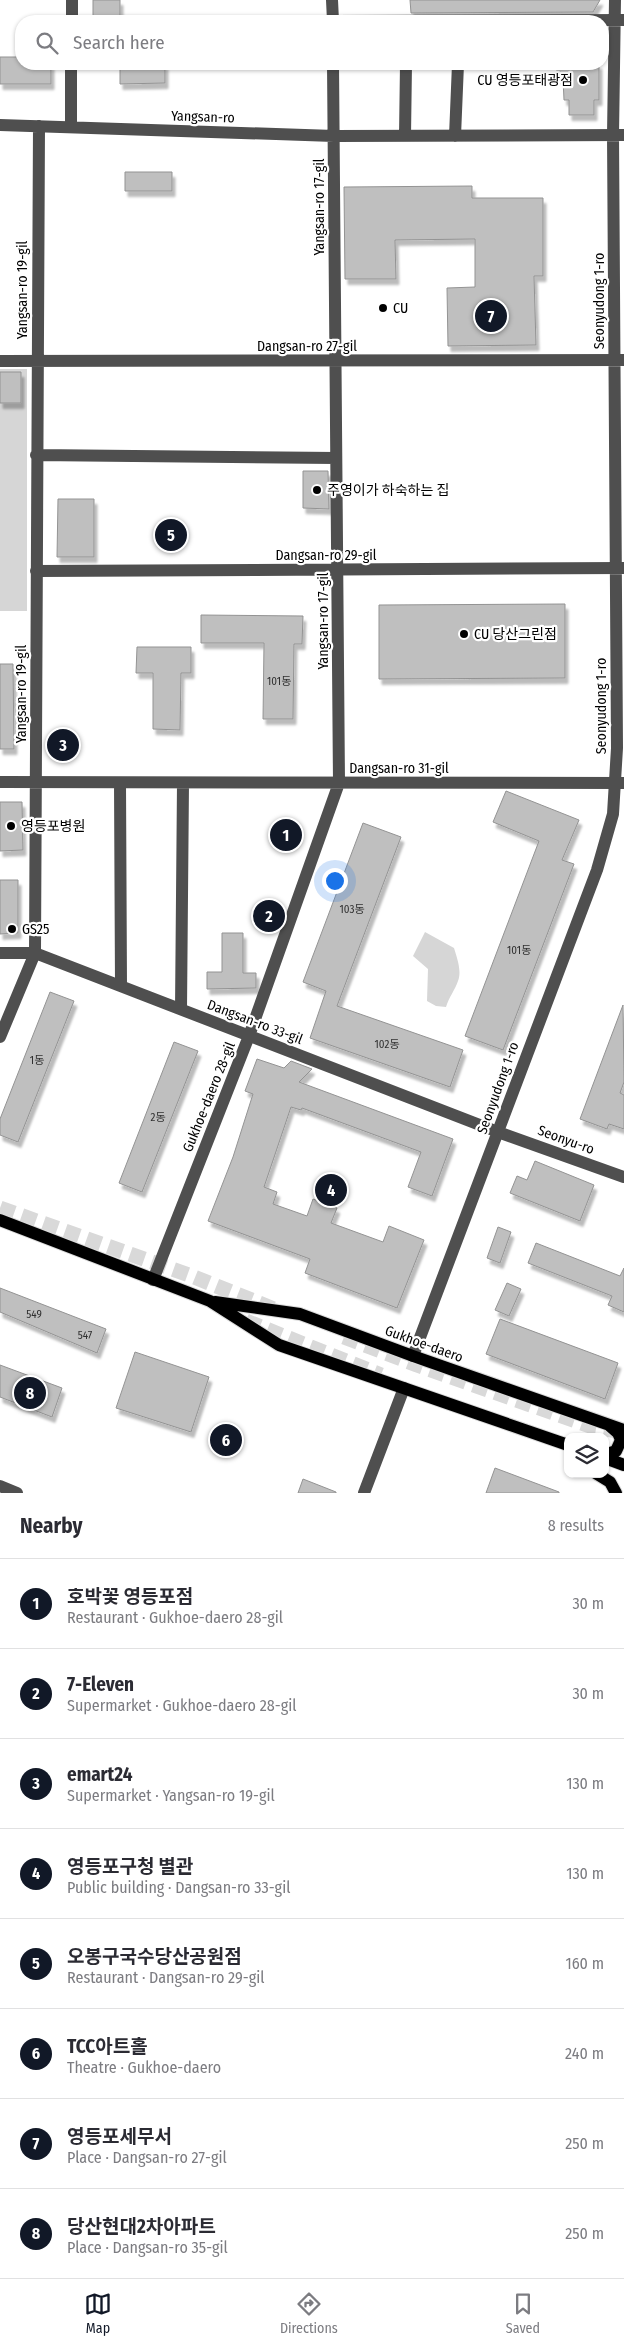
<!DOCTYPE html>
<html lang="en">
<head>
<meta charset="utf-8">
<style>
	body { margin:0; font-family:"Fira Sans Condensed","Noto Sans KR",sans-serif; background:#f7f7f7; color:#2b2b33 }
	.controls { position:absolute; right:15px; bottom:15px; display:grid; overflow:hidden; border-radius:10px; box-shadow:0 1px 4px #0004 }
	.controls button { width:45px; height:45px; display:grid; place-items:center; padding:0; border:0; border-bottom:1px solid #e1e1e2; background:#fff; color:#2b2b33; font:25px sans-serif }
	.you { position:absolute; left:334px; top:880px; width:18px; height:18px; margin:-12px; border:4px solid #fff; border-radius:50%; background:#1a73e8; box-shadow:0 0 0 8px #1a73e833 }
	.badge { display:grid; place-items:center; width:32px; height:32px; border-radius:50%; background:#111827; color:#fff; font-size:16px; font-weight:700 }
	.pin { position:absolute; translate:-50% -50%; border:2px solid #fff; box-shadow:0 1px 5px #0006 }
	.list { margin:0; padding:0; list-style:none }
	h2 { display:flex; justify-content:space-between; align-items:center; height:65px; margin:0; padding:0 20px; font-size:21px }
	h2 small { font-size:16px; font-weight:400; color:#7c7c81 }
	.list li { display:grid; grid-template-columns:32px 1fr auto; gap:15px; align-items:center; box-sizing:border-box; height:90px; padding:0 20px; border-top:1px solid #e1e1e2 }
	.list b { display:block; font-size:19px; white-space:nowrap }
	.list p { margin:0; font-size:16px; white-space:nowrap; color:#7c7c81 }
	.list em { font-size:16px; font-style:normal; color:#7c7c81 }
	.icon { flex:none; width:28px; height:28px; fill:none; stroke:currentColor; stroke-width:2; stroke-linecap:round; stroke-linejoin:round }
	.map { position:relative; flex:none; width:624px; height:1493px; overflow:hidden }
	.search { position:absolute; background:#fff; box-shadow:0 1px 4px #0004; left:15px; right:15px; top:15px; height:55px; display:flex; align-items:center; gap:12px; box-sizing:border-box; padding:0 18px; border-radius:20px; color:#7c7c81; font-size:19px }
	.sheet { height:785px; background:#fff }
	nav { display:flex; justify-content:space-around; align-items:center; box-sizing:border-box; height:70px; border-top:1px solid #e1e1e2; background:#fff; font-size:14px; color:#7c7c81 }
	nav a { display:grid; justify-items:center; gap:2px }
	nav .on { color:#111827 }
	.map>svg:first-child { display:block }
</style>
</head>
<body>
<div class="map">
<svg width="624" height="1493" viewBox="0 0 624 1493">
	<defs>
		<filter id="shadow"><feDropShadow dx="3" dy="5.5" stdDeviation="1" flood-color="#0004"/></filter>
	</defs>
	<rect width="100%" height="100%" fill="#fff"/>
	<path fill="#d6d6d6" d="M 0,369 L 27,369 L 27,611 L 0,611 Z
		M 425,932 L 454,948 C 457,958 462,971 458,981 C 455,990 449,997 446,1007 L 436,1006 L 427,1001 L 428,969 L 413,956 Z"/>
	<path fill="#bfbfbf" stroke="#939393" filter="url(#shadow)" d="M 93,0 L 120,0 L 120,21 L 93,21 Z
		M 410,0 L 600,0 L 593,12 L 411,13 Z
		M 0,57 L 21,57 L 21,64 L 51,64 L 51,84 L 0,84 Z
		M 120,64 L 165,64 L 165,83 L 120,84 Z
		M 557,64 L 599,64 L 599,100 L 594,100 L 594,115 L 569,115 L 569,100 L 564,100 L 563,78 L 557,78 Z
		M 125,172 L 172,172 L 172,191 L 125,191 Z
		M 472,186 L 472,198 L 543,198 L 543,276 L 534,276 L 536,345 L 448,346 L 447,288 L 475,287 L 475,239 L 395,240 L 396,279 L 345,279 L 344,187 Z
		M 0,372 L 21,372 L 21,403 L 0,403 Z
		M 303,471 L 328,471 L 329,509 L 303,508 Z
		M 58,499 L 94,499 L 94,557 L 57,557 Z
		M 565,604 L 565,678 L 379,679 L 379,605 Z
		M 201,615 L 303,616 L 302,644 L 294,644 L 293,719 L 263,719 L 264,643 L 201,643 Z
		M 137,647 L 191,647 L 191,673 L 181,673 L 180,730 L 153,729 L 153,673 L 136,673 Z
		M 0,664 L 13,664 L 14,749 L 0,749 Z
		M 506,791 L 579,820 L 562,860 L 574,864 L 503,1050 L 465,1036 L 539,841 L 493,822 Z
		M 0,802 L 22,802 L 23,850 L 0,851 Z
		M 363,823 L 401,837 L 337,1006 L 463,1050 L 450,1087 L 310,1038 L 326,991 L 303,982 Z
		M 0,880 L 18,880 L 18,933 L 0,934 Z
		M 222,933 L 243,933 L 243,973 L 256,973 L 256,988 L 207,989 L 207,972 L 222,972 Z
		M 50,992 L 74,1001 L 18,1142 L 0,1135 L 0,1119 Z
		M 623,1005 L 624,1082 L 620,1093 L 624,1095 L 624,1129 L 609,1124 L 607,1129 L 580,1119 Z
		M 174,1042 L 198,1051 L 142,1192 L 119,1183 Z
		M 257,1059 L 284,1068 L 291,1061 L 312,1069 L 299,1082 L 453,1139 L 432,1196 L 408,1187 L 421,1152 L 302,1108 L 301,1110 L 291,1107 L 264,1187 L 277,1192 L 273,1204 L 307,1216 L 313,1199 L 337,1208 L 331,1223 L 383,1242 L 389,1226 L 424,1240 L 397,1308 L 305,1273 L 310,1259 L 208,1221 L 233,1157 L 253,1094 L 245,1091 Z
		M 535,1161 L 594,1185 L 580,1221 L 510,1193 L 517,1176 L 527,1180 Z
		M 498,1227 L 511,1232 L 500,1263 L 487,1258 Z
		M 536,1243 L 620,1276 L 624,1268 L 624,1312 L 608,1305 L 612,1296 L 528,1263 Z
		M 507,1283 L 521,1289 L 509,1316 L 495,1310 Z
		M 0,1288 L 106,1329 L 97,1353 L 0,1312 Z
		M 500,1319 L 618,1363 L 605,1399 L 486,1354 Z
		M 135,1352 L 209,1377 L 191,1432 L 116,1408 Z
		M 0,1365 L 62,1388 L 52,1417 L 0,1397 Z
		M 495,1468 L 559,1492 L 559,1493 L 486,1493 Z
		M 303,1479 L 336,1492 L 336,1493 L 298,1493 Z"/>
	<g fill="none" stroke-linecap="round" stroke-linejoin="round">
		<path stroke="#d9d9d9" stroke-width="15" stroke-dasharray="15 8" stroke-linecap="butt" d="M 0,1208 L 189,1275 L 274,1309
			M 246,1321 L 381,1375
			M 344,1337 L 417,1365 L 593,1427 L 618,1431"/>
		<defs>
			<path id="major" d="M 0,1220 L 210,1301 L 279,1345 L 568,1445
				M 215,1302 L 300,1314 L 413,1356 L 624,1430
				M 605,1455 L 616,1451 L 621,1440 L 618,1433 L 610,1426
				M 605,1458 L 624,1465
				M 597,1474 L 610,1482 L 616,1493"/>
		</defs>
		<use href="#major" stroke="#dbdbdb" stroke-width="14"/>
		<path stroke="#4f4f4f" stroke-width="12" d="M 332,0 L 333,21
			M 72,21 L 72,0
			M 333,21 L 624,20
			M 0,125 L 334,136 L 624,135
			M 71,127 L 71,64
			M 405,136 L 406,64
			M 455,136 L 458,64
			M 0,361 L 624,360
			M 36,455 L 336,458
			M 36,571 L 624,568
			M 0,782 L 624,783
			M 120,783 L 121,986
			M 0,953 L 35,953 L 498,1132 L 624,1177
			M 181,1009 L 183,783
			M 0,1037 L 35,953 L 39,126
			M 153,1280 L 249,1036 L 339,783 L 333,64
			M 413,1356 L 597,870 L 613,814 L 617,748 L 613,135 L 615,0
			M 0,1486 L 17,1493
			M 364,1493 L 404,1388"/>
		<use href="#major" stroke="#000" stroke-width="12"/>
	</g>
	<g fill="#000" stroke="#fff" stroke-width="2">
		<circle cx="583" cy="80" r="5"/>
		<circle cx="383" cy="308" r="5"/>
		<circle cx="317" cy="490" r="5"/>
		<circle cx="464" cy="634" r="5"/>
		<circle cx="11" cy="826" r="5"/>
		<circle cx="12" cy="929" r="5"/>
	</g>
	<g text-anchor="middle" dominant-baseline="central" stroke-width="4.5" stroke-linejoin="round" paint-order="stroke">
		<g font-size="11" fill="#303030">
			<text x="279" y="681">101동</text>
			<text x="352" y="909">103동</text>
			<text x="519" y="950">101동</text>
			<text x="387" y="1044">102동</text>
			<text x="37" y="1060">1동</text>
			<text x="158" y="1117">2동</text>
			<text x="34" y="1314">549</text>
			<text x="85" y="1335">547</text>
		</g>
		<g font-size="14" fill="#000" stroke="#fff" text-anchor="start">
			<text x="573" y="80" text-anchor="end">CU 영등포태광점</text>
			<text x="393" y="308">CU</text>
			<text x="327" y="490">주영이가 하숙하는 집</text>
			<text x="474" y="634">CU 당산그린점</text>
			<text x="21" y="826">영등포병원</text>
			<text x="22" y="929">GS25</text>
		</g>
		<g font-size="14" fill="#000" stroke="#fff">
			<text transform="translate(203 117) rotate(2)">Yangsan-ro</text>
			<text transform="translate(319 207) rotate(-90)">Yangsan-ro 17-gil</text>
			<text transform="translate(22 290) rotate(-90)">Yangsan-ro 19-gil</text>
			<text transform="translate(599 301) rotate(-90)">Seonyudong 1-ro</text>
			<text x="307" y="346">Dangsan-ro 27-gil</text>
			<text x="326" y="555">Dangsan-ro 29-gil</text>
			<text transform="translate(323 621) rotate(-90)">Yangsan-ro 17-gil</text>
			<text transform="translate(21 694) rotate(-90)">Yangsan-ro 19-gil</text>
			<text transform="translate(601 706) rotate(-90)">Seonyudong 1-ro</text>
			<text x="399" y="768">Dangsan-ro 31-gil</text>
			<text transform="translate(255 1022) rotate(21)">Dangsan-ro 33-gil</text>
			<text transform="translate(498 1088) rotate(-70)">Seonyudong 1-ro</text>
			<text transform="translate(209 1097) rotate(-68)">Gukhoe-daero 28-gil</text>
			<text transform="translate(566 1140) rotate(20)">Seonyu-ro</text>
			<text transform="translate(424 1344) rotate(20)">Gukhoe-daero</text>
		</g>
	</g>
</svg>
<div class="controls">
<button><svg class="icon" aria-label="layers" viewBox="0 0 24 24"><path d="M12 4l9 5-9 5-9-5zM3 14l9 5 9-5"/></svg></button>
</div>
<div class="you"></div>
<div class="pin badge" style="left:286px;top:835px">1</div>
<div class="pin badge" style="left:269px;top:916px">2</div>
<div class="pin badge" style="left:63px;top:745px">3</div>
<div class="pin badge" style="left:331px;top:1190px">4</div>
<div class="pin badge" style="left:171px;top:535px">5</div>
<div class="pin badge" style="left:226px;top:1440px">6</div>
<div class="pin badge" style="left:491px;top:316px">7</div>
<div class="pin badge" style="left:30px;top:1393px">8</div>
<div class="search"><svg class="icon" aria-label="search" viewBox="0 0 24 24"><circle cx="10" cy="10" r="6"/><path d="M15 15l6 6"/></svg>Search here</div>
</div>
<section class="sheet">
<h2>Nearby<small>8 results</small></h2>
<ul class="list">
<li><span class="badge">1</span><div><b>호박꽃 영등포점</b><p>Restaurant · Gukhoe-daero 28-gil</p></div><em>30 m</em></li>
<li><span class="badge">2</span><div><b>7-Eleven</b><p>Supermarket · Gukhoe-daero 28-gil</p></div><em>30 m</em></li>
<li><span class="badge">3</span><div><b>emart24</b><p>Supermarket · Yangsan-ro 19-gil</p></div><em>130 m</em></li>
<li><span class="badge">4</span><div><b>영등포구청 별관</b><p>Public building · Dangsan-ro 33-gil</p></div><em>130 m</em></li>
<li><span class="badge">5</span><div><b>오봉구국수당산공원점</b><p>Restaurant · Dangsan-ro 29-gil</p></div><em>160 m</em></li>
<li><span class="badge">6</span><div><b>TCC아트홀</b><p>Theatre · Gukhoe-daero</p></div><em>240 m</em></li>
<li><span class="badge">7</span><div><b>영등포세무서</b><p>Place · Dangsan-ro 27-gil</p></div><em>250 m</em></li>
<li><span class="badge">8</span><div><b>당산현대2차아파트</b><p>Place · Dangsan-ro 35-gil</p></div><em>250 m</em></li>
</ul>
</section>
<nav>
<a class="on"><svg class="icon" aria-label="map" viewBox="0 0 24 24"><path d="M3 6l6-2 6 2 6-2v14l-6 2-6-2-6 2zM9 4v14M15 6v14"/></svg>Map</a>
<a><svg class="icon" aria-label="directions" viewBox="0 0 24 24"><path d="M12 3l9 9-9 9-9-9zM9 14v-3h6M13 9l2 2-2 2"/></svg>Directions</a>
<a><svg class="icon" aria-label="saved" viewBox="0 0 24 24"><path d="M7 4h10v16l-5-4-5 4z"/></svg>Saved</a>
</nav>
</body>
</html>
